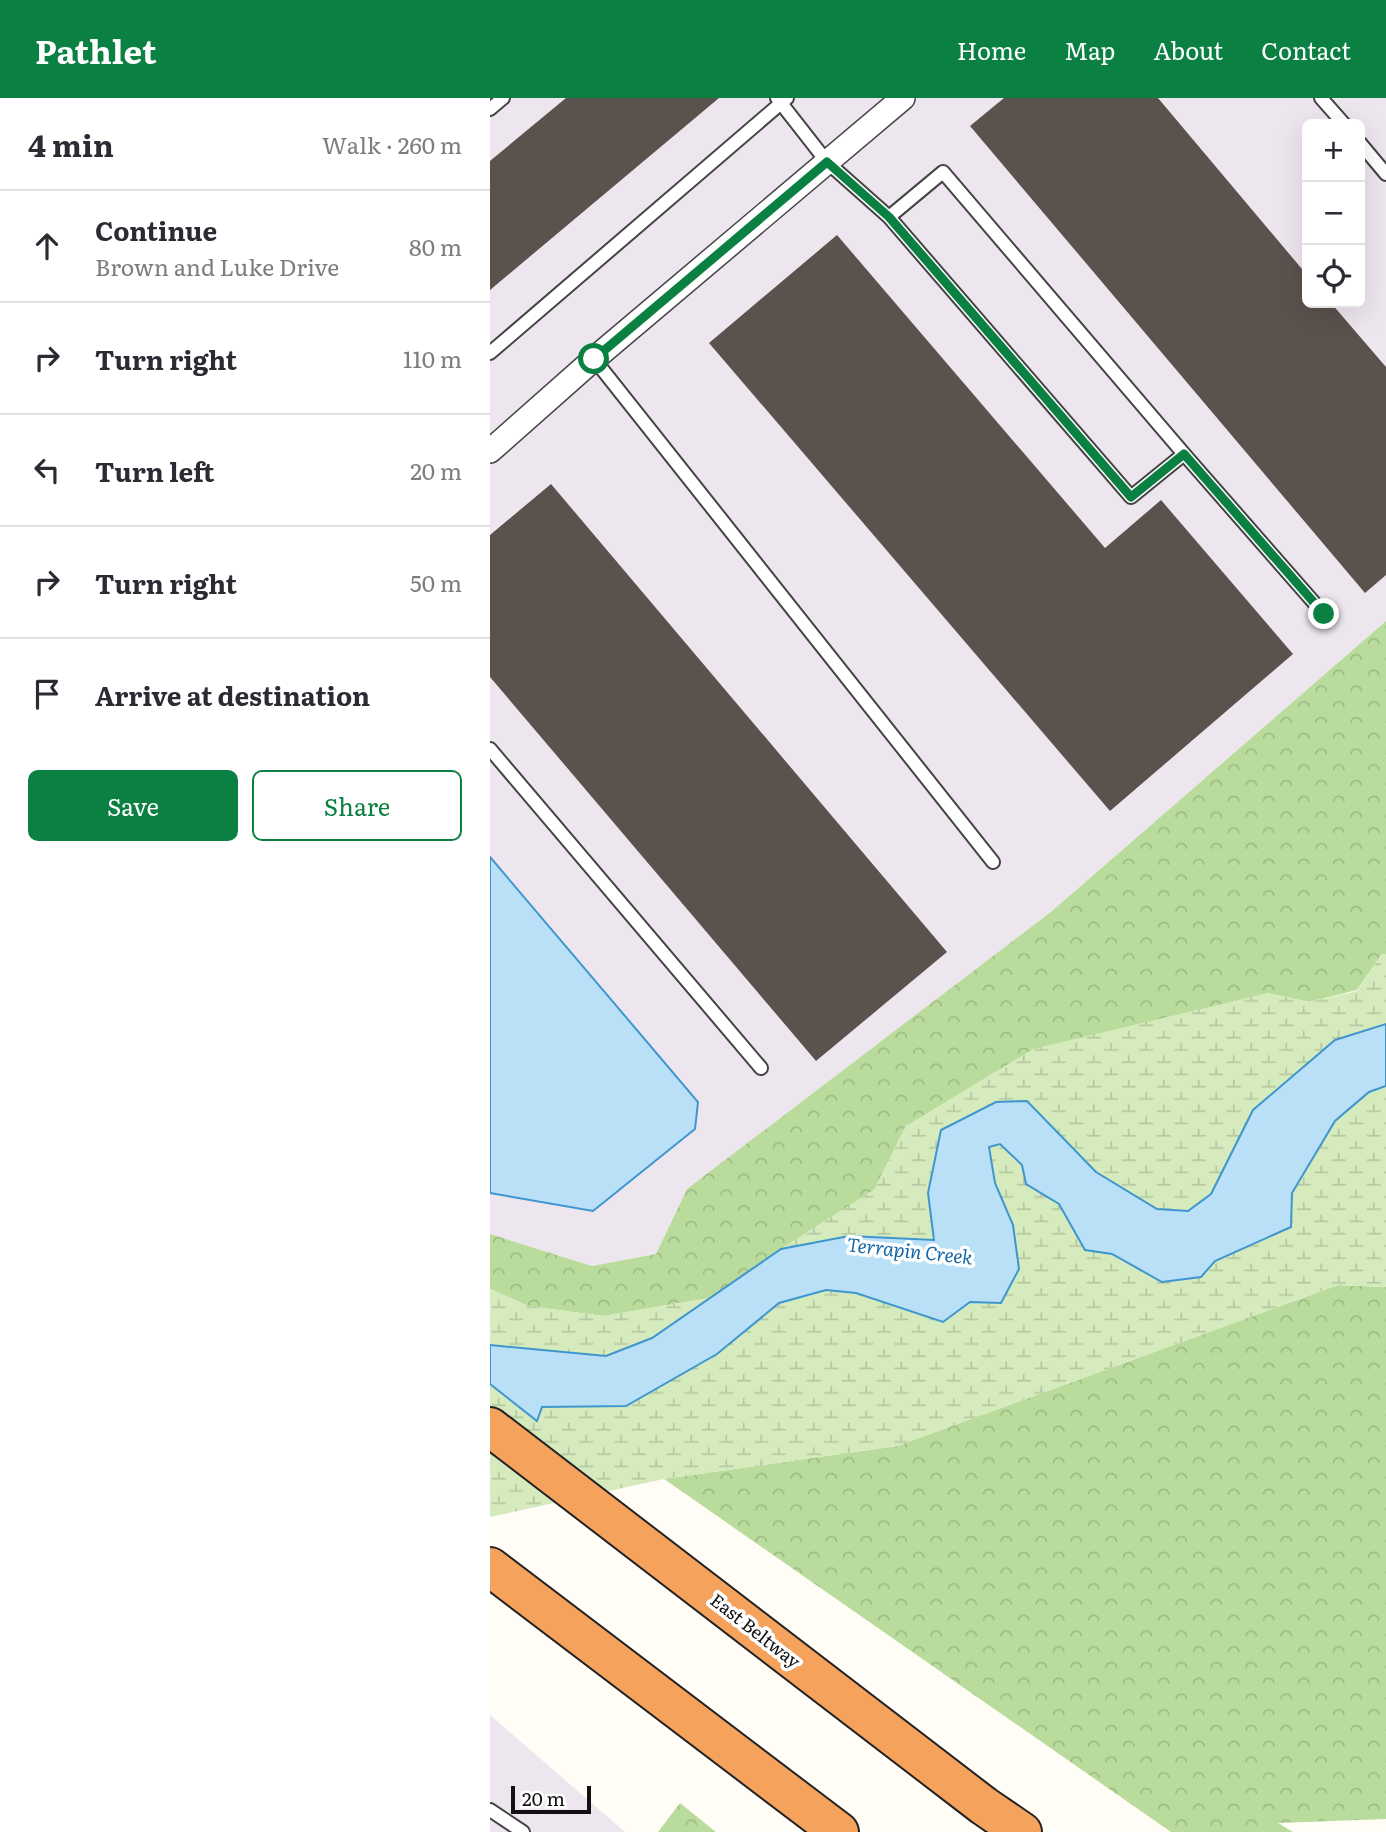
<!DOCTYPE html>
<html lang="en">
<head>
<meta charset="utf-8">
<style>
	body { margin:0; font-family:Literata,serif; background:#f2f2f3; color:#2b2b33 }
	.controls { position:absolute; right:21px; top:21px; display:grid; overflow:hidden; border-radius:10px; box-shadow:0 7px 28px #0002 }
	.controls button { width:63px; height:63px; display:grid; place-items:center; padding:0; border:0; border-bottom:2px solid #e1e1e2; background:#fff; color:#2b2b33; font:35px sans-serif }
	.scale { position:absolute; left:21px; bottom:18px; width:80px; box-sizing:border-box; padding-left:7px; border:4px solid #111; border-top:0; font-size:19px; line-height:24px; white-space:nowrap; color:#111; -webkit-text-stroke:5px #fff; paint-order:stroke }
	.stop { position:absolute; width:21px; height:21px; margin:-16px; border:5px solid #0b8043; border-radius:50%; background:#fff }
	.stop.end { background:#0b8043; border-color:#fff; box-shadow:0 2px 7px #0008 }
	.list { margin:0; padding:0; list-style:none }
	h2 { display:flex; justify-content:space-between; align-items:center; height:91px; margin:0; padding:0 28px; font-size:30px }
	h2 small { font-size:23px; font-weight:400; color:#7c7c81 }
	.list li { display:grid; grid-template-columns:46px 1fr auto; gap:21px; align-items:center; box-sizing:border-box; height:112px; padding:0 28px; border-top:2px solid #e1e1e2 }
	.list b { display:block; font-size:26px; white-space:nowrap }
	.list p { margin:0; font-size:23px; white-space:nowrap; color:#7c7c81 }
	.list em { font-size:23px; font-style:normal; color:#7c7c81 }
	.actions { display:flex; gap:14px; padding:21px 28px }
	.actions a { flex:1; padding:16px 0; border:2px solid #0b8043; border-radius:10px; text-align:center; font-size:24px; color:#0b8043 }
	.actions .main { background:#0b8043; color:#fff }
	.icon { flex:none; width:38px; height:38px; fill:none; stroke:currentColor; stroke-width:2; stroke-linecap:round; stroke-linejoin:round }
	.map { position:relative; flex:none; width:896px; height:1734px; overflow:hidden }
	header { display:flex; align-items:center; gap:42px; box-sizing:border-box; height:98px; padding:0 35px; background:#0b8043; color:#fff }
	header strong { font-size:33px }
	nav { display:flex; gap:38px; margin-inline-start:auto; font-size:24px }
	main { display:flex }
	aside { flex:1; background:#fff }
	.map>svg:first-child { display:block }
</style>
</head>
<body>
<header>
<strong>Pathlet</strong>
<nav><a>Home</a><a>Map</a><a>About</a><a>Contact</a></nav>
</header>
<main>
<aside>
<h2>4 min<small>Walk · 260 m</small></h2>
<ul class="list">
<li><svg class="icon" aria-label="ahead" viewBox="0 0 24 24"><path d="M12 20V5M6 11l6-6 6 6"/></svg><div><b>Continue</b><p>Brown and Luke Drive</p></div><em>80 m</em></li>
<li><svg class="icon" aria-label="right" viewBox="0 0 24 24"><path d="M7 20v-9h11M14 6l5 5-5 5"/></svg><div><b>Turn right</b></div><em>110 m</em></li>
<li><svg class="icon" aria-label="left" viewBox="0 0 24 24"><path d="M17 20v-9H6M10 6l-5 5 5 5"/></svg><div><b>Turn left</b></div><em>20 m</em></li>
<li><svg class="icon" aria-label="right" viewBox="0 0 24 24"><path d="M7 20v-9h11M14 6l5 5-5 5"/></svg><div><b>Turn right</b></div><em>50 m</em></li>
<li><svg class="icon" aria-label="arrive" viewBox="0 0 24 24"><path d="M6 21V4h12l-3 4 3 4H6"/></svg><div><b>Arrive at destination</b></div></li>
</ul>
<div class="actions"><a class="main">Save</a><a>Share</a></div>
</aside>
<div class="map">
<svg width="896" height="1734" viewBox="0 0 896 1734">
	<defs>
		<pattern id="forest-crowns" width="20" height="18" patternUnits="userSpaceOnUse" patternTransform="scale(1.75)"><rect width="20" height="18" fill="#b9dc9c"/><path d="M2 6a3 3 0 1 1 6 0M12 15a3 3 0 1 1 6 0" fill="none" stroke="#9ebc85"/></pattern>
		<pattern id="wetland-marsh" width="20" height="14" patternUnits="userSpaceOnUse" patternTransform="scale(1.75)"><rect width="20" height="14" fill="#d5ebbd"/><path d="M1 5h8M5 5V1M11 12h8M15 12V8" fill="none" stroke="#b6c8a1"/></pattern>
	</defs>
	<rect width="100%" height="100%" fill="#fffdf5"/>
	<path fill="#eee6ef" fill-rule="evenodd" d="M 0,0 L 896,0 L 896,523 L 562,813 L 197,1091 L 166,1156 L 102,1168 L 0,1136 ZM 817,26 L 870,26 L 870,205 L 817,205 Z
		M 0,1617 L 135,1734 L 0,1734 Z"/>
	<path fill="url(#forest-crowns)" d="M 896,523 L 896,856 L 892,856 L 867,892 L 819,904 L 778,895 L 416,1028 L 384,1092 L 291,1151 L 220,1200 L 113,1218 L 38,1208 L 0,1191 L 0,1136 L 102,1168 L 166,1156 L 197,1091 L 562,813 Z
		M 848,1187 L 896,1189 L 896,1721 L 788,1725 L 803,1734 L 681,1734 L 174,1381 L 407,1348 Z
		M 190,1705 L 226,1734 L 168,1734 Z"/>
	<path fill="url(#wetland-marsh)" d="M 892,856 L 896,856 L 896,926 L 845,942 L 763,1012 L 721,1096 L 698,1113 L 667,1111 L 606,1074 L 537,1003 L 438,1095 L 445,1142 L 359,1138 L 291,1151 L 384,1092 L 416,1028 L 543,951 L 778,895 L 819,904 L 867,893 Z
		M 896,988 L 896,1189 L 848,1187 L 407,1348 L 174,1381 L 0,1419 L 0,1286 L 47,1322 L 52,1309 L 136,1308 L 227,1256 L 289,1205 L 336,1192 L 366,1195 L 452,1224 L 480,1204 L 511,1204 L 523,1127 L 505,1085 L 499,1049 L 511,1045 L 532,1067 L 537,1086 L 569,1106 L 595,1152 L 622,1156 L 672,1184 L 711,1179 L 725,1163 L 801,1129 L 802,1095 L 845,1023 L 879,994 Z
		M 0,1191 L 38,1208 L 113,1218 L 220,1200 L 162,1240 L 116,1258 L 0,1247 Z"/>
	<path fill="#b9e0f7" stroke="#3f96cf" stroke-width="2" d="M 0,759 L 208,1004 L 205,1031 L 103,1113 L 0,1095 Z
		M 896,926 L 896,988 L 879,994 L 845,1023 L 802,1095 L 801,1129 L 725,1163 L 711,1179 L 672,1184 L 622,1156 L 595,1152 L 569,1106 L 536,1086 L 532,1067 L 510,1046 L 499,1049 L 505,1085 L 523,1127 L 529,1171 L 511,1205 L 480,1204 L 453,1224 L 366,1195 L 336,1192 L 289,1205 L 227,1256 L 136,1308 L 52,1309 L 47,1323 L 0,1286 L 0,1247 L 116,1258 L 162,1240 L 291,1151 L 359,1138 L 444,1142 L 438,1095 L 451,1032 L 506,1004 L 537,1003 L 606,1074 L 667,1111 L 698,1113 L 721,1096 L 763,1012 L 845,942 Z"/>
	<path fill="#5a524d" d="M 76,0 L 229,0 L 0,192 L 0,63 Z
		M 514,0 L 668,0 L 817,177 L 817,205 L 841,205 L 896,269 L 896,477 L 875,495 L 480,28 Z
		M 347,137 L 615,450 L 671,402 L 803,556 L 620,713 L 219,245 Z
		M 61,386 L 457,854 L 326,963 L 0,579 L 0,437 Z"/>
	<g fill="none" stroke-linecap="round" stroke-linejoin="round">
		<defs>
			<path id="lane" d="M 287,0 L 337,64 L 399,119 L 641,399 L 694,356 L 834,516
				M 831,0 L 854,26
				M 0,11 L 13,0
				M 870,45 L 896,76
				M 399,119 L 453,74 L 694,356
				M 0,255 L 297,0
				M 104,261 L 503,764
				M 0,651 L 271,970
				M 0,1712 L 33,1734"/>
			<path id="street" d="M 0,353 L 104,261 L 413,0"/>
			<path id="highway" d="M 0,1329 L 494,1708 L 532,1734
				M 0,1469 L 349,1734"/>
		</defs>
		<use href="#lane" stroke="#444" stroke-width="16"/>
		<use href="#street" stroke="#444" stroke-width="26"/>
		<use href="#highway" stroke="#222" stroke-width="42"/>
		<use href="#lane" stroke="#fff" stroke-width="12"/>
		<use href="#street" stroke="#fff" stroke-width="23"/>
		<use href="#highway" stroke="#f5a25d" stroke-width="38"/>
	</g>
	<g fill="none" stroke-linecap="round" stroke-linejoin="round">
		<path stroke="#0b8043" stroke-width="9" d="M 104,261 L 337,64 L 399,119 L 641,399 L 694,356 L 834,516"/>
	</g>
	<g text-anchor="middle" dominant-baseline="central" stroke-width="7" stroke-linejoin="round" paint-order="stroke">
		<g font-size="18" fill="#111" stroke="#fff">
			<text transform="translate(266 1532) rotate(38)">East Beltway</text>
		</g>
		<g font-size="19" font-style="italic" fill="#1768a6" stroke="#fff">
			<text transform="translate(420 1152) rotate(6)">Terrapin Creek</text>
		</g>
	</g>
</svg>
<div class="controls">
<button>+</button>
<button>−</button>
<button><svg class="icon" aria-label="locate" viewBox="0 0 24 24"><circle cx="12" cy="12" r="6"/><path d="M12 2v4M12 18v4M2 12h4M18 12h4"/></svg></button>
</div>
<div class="scale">20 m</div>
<div class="stop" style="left:104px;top:261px"></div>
<div class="stop end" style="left:834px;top:516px"></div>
</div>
</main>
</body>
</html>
